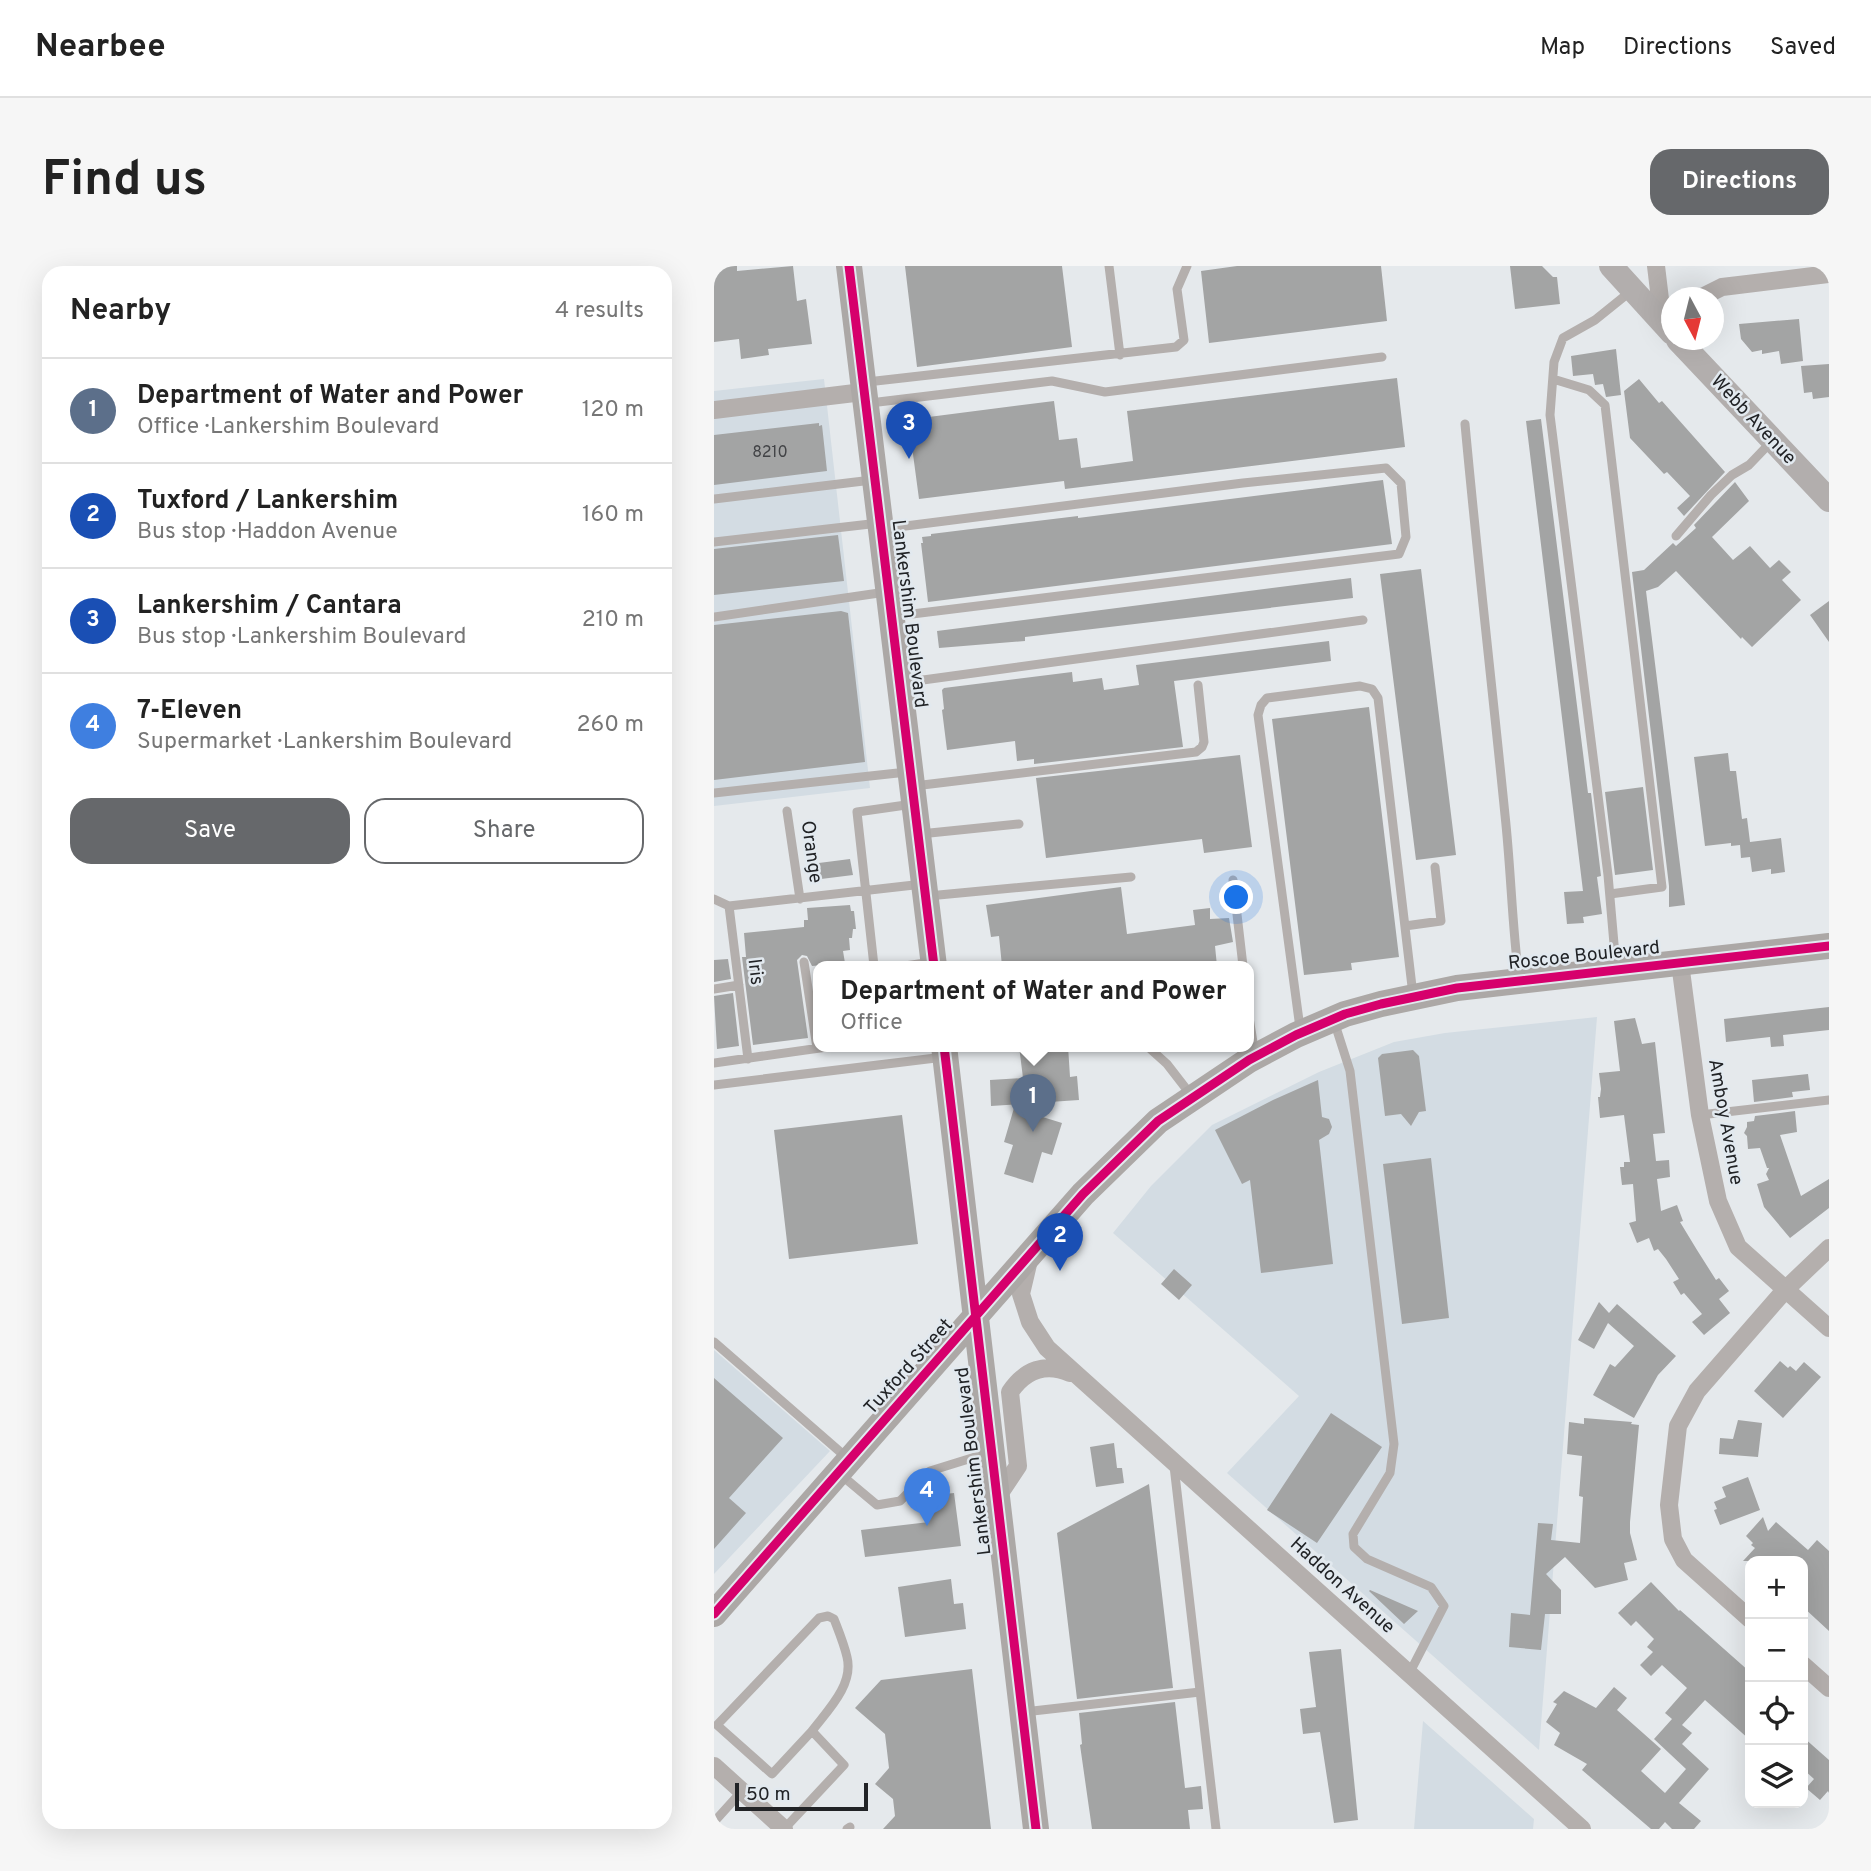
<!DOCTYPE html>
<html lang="en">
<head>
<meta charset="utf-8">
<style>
	body { margin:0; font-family:Overpass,sans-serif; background:#f6f6f6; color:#222 }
	.controls { position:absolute; right:21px; bottom:21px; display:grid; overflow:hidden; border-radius:14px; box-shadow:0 7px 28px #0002 }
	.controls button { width:63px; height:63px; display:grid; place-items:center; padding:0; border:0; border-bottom:2px solid #e0e0e0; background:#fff; color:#222; font:35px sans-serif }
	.compass { position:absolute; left:947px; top:21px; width:63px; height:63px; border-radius:50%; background:#fff; box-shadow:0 7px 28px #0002; rotate:173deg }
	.scale { position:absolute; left:21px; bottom:18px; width:133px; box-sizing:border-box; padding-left:7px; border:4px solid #212326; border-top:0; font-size:19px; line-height:24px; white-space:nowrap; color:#212326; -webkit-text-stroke:5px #e2e9ef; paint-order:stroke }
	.you { position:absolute; left:523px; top:632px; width:24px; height:24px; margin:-18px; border:5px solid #fff; border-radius:50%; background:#1a73e8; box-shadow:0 0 0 10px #1a73e833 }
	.badge { display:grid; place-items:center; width:46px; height:46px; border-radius:50%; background:#66686b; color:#fff; font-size:23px; font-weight:700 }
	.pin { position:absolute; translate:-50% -58px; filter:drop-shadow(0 2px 4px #0008) }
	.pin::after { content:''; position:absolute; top:37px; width:24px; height:21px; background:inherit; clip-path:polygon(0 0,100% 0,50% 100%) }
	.popup { position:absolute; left:99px; top:695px; width:441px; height:91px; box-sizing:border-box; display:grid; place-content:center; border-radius:14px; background:#fff; filter:drop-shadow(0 2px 5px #0005); font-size:23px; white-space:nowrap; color:#767676 }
	.popup b { font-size:26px; color:#222 }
	.popup::after { content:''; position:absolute; left:50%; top:100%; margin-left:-14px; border:14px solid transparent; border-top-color:#fff }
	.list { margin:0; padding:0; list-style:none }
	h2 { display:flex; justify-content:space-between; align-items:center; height:91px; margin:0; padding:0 28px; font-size:30px }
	h2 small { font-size:23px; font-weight:400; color:#767676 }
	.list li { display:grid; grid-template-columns:46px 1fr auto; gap:21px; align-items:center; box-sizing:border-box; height:105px; padding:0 28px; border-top:2px solid #e0e0e0 }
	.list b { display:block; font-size:26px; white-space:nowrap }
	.list p { margin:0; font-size:23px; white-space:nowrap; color:#767676 }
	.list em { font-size:23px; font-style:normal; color:#767676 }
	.actions { display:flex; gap:14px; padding:21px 28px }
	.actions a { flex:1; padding:16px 0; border:2px solid #66686b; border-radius:21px; text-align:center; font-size:24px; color:#66686b }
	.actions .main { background:#66686b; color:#fff }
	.icon { flex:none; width:38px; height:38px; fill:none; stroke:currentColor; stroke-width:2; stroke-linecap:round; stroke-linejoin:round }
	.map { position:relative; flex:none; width:1115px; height:1563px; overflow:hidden; border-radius:21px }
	header { display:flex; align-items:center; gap:42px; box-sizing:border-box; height:98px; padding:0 35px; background:#fff; border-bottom:2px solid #e0e0e0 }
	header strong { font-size:33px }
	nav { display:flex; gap:38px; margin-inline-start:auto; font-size:24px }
	.intro { display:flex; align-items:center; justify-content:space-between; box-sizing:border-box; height:168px; padding:0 42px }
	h1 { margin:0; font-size:49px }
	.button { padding:18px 32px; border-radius:21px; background:#66686b; color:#fff; font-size:24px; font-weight:700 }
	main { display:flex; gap:42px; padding:0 42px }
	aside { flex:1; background:#fff; border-radius:21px; box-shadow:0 7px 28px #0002 }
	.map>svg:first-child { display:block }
</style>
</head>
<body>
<header>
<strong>Nearbee</strong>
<nav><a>Map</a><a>Directions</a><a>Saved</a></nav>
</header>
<div class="intro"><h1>Find us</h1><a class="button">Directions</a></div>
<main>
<aside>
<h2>Nearby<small>4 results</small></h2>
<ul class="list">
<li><span class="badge" style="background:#5c6f8a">1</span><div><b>Department of Water and Power</b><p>Office · Lankershim Boulevard</p></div><em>120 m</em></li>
<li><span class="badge" style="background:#1a4fb4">2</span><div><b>Tuxford / Lankershim</b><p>Bus stop · Haddon Avenue</p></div><em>160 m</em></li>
<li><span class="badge" style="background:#1a4fb4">3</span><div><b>Lankershim / Cantara</b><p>Bus stop · Lankershim Boulevard</p></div><em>210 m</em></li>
<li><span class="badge" style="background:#3f7fe0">4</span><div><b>7-Eleven</b><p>Supermarket · Lankershim Boulevard</p></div><em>260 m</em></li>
</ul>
<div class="actions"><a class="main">Save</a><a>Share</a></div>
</aside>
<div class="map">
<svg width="1115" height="1563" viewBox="0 0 1115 1563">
	<rect width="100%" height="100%" fill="#e5e9ec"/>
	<path fill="#d3dce3" d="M 110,113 L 156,522 L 0,540 L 0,125 Z
		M 883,751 L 825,1484 L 513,1207 L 585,1130 L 399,967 L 437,920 L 498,859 L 605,806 L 680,776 L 731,767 Z
		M 0,1084 L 116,1185 L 0,1308 Z
		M 709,1455 L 820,1553 L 819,1563 L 700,1563 Z"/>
	<path fill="#a3a4a4" d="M 0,0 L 23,0 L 23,5 L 79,0 L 83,35 L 92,33 L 98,78 L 54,83 L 55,89 L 27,93 L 25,73 L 0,76 Z
		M 191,0 L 348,0 L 358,81 L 203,101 Z
		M 523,0 L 667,0 L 673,55 L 495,77 L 487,5 Z
		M 796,0 L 828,0 L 839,11 L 843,11 L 846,38 L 801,43 Z
		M 1085,53 L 1089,95 L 1067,98 L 1065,85 L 1048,88 L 1048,84 L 1038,86 L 1027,73 L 1025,58 Z
		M 902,83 L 907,129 L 892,131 L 889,118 L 881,119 L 879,108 L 859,110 L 857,90 Z
		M 1115,98 L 1115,131 L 1099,133 L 1098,126 L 1090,127 L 1087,100 Z
		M 683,112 L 691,181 L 351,223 L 350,215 L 205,233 L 194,151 L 207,149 L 207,152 L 340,135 L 345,174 L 363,172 L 367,202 L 419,195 L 413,145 Z
		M 925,113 L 945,137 L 948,135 L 1011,206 L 970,250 L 963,242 L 976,230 L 953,206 L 950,208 L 916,172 L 910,125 Z
		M 827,153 L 874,527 L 877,527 L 887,610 L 883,611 L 888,648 L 869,651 L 870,657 L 853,658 L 850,626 L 869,625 L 812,155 Z
		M 105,157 L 105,160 L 108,159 L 113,205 L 0,219 L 0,169 Z
		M 669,214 L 678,278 L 214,336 L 207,277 L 209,277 L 208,271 L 217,270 L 217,268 L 364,250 L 364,252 Z
		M 1021,216 L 1035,235 L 998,271 L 1019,294 L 1036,280 L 1056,302 L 1065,294 L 1077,306 L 1068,314 L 1087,334 L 1038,381 L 1028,371 L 1027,373 L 962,305 L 944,321 L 932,325 L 971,639 L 955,641 L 955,620 L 918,306 L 930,304 L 959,277 L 962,280 L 982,262 L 980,259 Z
		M 124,269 L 130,315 L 0,329 L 0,283 Z
		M 707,303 L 742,589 L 702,594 L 666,308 Z
		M 637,312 L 639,332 L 311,371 L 311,375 L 225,382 L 223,365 Z
		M 1115,335 L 1115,376 L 1096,349 Z
		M 127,345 L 134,347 L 151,496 L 0,514 L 0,359 Z
		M 615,375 L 617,395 L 460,415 L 469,481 L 320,498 L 320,493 L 303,495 L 301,475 L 233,484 L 228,444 L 230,443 L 228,424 L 230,422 L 358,406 L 359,416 L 388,412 L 390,424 L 425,419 L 422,399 Z
		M 655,441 L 685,691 L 637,697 L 638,704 L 590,709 L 558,453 Z
		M 1014,487 L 1016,505 L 1022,505 L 1028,553 L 1033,552 L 1036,576 L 1067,572 L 1071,606 L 1057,608 L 1057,603 L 1038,606 L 1036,591 L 1027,592 L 1026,579 L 1017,580 L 1017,577 L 991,580 L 980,491 Z
		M 526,489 L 538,581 L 490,587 L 488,573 L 332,592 L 322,512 Z
		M 929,521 L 939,604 L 901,609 L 891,526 Z
		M 136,593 L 139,609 L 99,614 L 97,598 Z
		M 407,621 L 413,668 L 481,659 L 479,644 L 496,642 L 496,653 L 515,652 L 519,676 L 501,680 L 503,700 L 288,700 L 285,670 L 277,671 L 272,639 Z
		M 136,639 L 137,645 L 140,645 L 142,663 L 139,663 L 138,672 L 135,672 L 136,684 L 129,685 L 131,697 L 98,700 L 93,690 L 88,689 L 83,694 L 94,772 L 39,779 L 28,691 L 32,691 L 30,667 L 90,661 L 90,654 L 94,654 L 93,642 Z
		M 14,693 L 17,713 L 0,716 L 0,694 Z
		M 19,727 L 25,780 L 3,783 L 0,730 Z
		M 1115,741 L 1115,764 L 1069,769 L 1070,780 L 1057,781 L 1056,771 L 1012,776 L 1010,753 Z
		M 921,752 L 928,778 L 941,776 L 951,867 L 939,868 L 942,895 L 955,894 L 956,911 L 943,913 L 947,945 L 963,939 L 969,955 L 966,956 L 983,984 L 1002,1014 L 1005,1012 L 1015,1025 L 1005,1033 L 1016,1047 L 990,1069 L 978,1056 L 988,1048 L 970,1027 L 967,1029 L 959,1016 L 965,1013 L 952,993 L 944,983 L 940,985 L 935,972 L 923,977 L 915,957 L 922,955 L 919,918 L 908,919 L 907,911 L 906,901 L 910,901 L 910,896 L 916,896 L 910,849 L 886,852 L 884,831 L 886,831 L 887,823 L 885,807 L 906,805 L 900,755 Z
		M 305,780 L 354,780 L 356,811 L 363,810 L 365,834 L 277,840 L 276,814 L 309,812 Z
		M 699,784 L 705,790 L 712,845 L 705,846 L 697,860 L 687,848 L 671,850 L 664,792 L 668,788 Z
		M 1094,808 L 1096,824 L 1078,826 L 1079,831 L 1040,836 L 1038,814 Z
		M 604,814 L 608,851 L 615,853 L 618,861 L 615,868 L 605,874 L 619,998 L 547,1007 L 536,914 L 528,918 L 501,864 L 559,834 Z
		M 300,842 L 348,857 L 338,889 L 328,886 L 319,917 L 290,908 L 299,879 L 290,876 Z
		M 1081,845 L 1083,866 L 1066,869 L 1087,930 L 1115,913 L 1115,942 L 1076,972 L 1050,941 L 1043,918 L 1055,914 L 1052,908 L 1055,902 L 1053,902 L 1046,882 L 1034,883 L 1033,870 L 1030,867 L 1033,861 L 1033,856 L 1040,855 L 1041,850 Z
		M 188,849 L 204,978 L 75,993 L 60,864 Z
		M 717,892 L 735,1052 L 688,1058 L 669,898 Z
		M 460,1003 L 478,1019 L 465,1034 L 447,1018 Z
		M 885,1036 L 895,1047 L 903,1038 L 962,1090 L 944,1109 L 920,1152 L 879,1129 L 896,1098 L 901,1101 L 920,1080 L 894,1057 L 880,1083 L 864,1074 Z
		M 1066,1095 L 1074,1102 L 1076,1100 L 1082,1105 L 1090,1096 L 1107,1111 L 1069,1152 L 1040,1125 Z
		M 0,1112 L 69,1172 L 15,1232 L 32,1247 L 0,1283 Z
		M 617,1147 L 668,1181 L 603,1277 L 553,1244 Z
		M 870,1152 L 918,1156 L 917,1158 L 925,1159 L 916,1256 L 916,1267 L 923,1294 L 910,1297 L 914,1314 L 881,1322 L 851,1291 L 832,1308 L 847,1324 L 847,1348 L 831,1348 L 827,1384 L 795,1381 L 797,1347 L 816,1349 L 824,1257 L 839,1258 L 837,1274 L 866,1277 L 869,1231 L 865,1230 L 868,1190 L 853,1188 L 855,1156 L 870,1158 Z
		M 1024,1154 L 1048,1157 L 1044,1191 L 1005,1188 L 1006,1172 L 1019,1173 Z
		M 400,1177 L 403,1202 L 408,1202 L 410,1217 L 382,1221 L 376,1181 Z
		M 1034,1211 L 1046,1244 L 1006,1259 L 1000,1244 L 1003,1243 L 1000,1236 L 1012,1231 L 1008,1221 Z
		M 435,1218 L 459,1422 L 363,1433 L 343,1267 Z
		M 240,1227 L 247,1280 L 151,1291 L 147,1264 L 215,1256 L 212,1230 Z
		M 1049,1251 L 1054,1265 L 1062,1256 L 1094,1284 L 1103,1274 L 1115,1285 L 1115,1365 L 1089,1341 L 1089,1295 L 1029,1295 L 1041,1282 L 1037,1279 L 1039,1277 L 1032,1270 Z
		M 237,1313 L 240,1338 L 249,1337 L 252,1363 L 191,1371 L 184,1321 Z
		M 937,1316 L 965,1345 L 966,1344 L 1036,1406 L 1036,1474 L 991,1434 L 968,1459 L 978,1467 L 968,1478 L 995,1503 L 965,1537 L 987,1555 L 980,1563 L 958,1563 L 951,1556 L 945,1563 L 937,1563 L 868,1504 L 873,1498 L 840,1479 L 846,1467 L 832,1456 L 843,1438 L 839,1436 L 850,1425 L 882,1442 L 900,1421 L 913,1432 L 903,1444 L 947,1483 L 927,1505 L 951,1527 L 972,1503 L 940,1473 L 958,1453 L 951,1447 L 973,1422 L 948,1399 L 937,1410 L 926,1399 L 939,1386 L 933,1381 L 940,1373 L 922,1355 L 917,1360 L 904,1347 Z
		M 656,1324 L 704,1345 L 690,1358 L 655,1325 Z
		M 627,1383 L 644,1554 L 620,1557 L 606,1466 L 589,1468 L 586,1443 L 602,1441 L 595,1386 Z
		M 258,1403 L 277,1563 L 169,1563 L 181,1550 L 179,1533 L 161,1518 L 175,1502 L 171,1468 L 141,1442 L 167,1414 Z
		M 461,1436 L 471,1522 L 487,1520 L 489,1543 L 474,1544 L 476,1563 L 378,1563 L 366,1479 L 368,1478 L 365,1447 Z
		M 1089,1471 L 1115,1494 L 1115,1527 L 1114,1525 L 1106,1534 L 1092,1522 L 1100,1513 L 1089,1503 Z"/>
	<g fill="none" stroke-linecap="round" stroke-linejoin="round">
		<path stroke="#b4afad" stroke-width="9" d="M 395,0 L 406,89
			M 839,113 L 875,124 L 891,139 L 948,621 L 896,628
			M 153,116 L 462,81 L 470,74 L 463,23 L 473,0
			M 156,137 L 338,115 L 391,126 L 668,91
			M 751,158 C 763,289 778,419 791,549 C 797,604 798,659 805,713
			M 0,233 L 158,214
			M 168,263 L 529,217 L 672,202 L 687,217 L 692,271 L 685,288 L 182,350
			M 962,270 L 997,229 L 1018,209 L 1035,199 L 1058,175
			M 0,276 L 165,257
			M 0,351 L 172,326
			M 187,417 L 649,354
			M 200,520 L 482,486 L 488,481 L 490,476 L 484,419
			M 0,527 L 193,506
			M 73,545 L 86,633
			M 206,568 L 305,558
			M 519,614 L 529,700
			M 214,630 L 417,611
			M 0,633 L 15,640
			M 15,640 L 209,618
			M 15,640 L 34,793
			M 691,660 L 727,655 L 721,601
			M 90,696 L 103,782
			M 160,700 L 143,546 L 199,538
			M 191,700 L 218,696
			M 902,701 L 894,609 L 836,149 L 840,96 L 849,72 L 881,54 L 917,25
			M 0,723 L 25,719
			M 534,745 L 541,789
			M 620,755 L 636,805 L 680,1178 L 676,1207 L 639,1268 L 640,1281 L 653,1293 L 717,1321 L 730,1340 L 695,1408
			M 586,762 L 544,449 L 547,439 L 553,432 L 646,420 L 658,423 L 664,432 L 699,729
			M 433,780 L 453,798 L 477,829
			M 0,797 L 120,780
			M 0,819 L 230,791
			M 986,849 L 1115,834
			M 0,1076 L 132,1191
			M 460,1200 L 502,1563
			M 126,1208 L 163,1239 L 186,1235 L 216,1205 L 274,1187
			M 310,1446 L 486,1426
			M 0,1556 L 28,1525
			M 70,1563 L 130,1499 L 98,1465 C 113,1445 140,1419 133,1391 C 130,1378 125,1366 120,1353 L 114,1350 L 105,1352 L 3,1459 L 58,1508 L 98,1465
			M 133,1563 L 136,1561"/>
		<path stroke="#b4afad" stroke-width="18" d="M 942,0 L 949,58
			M 986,32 L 1008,21 L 1115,8
			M 0,144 L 149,126
			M 966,697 L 986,849 L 1004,935 L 1024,981 L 1115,1062
			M 315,994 L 307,1028 L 316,1056 L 333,1082 L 868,1563
			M 282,1233 L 304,1200 L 296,1126 C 311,1104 331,1096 356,1107
			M 1036,1353 L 970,1294 L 959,1273 L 955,1239 L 964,1160 L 983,1125 L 1072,1023 L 1115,982
			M 1089,1399 L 1115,1422
			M 0,1500 L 70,1563"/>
		<path stroke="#b2aead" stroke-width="24" d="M 897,0 L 958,67
			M 964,74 L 1115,234"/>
		<path stroke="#aca8a6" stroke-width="26" d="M 135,0 L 220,700
			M 230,780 L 322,1563
			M 0,1348 L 369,928 L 444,855 L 535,794 L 582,769 L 631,748 L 667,738 L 743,722 L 1115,680"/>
		<defs>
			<path id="cycleway" d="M 135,0 L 220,700
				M 230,780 L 322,1563
				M 0,1348 L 369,928 L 444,855 L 535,794 L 582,769 L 631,748 L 667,738 L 743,722 L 1115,680"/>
		</defs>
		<use href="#cycleway" stroke="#e2e9ef" stroke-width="13"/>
		<use href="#cycleway" stroke="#d6006c" stroke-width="9"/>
	</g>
	<g text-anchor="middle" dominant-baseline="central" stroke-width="5" stroke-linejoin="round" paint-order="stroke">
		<g font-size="16" fill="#424346">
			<text x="56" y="187">8210</text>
		</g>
		<g font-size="19" fill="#212326" stroke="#e2e9ef">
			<text transform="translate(1039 154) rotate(47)">Webb Avenue</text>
			<text transform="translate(195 348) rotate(83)">Lankershim Boulevard</text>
			<text transform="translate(97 586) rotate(82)">Orange</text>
			<text transform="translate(870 690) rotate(-6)">Roscoe Boulevard</text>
			<text transform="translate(41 706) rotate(83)">Iris</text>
			<text transform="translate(1011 856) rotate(80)">Amboy Avenue</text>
			<text transform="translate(195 1101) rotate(-48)">Tuxford Street</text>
			<text transform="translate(260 1195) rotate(-97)">Lankershim Boulevard</text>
			<text transform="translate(628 1320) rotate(42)">Haddon Avenue</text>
		</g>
	</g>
</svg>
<div class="controls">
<button>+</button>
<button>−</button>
<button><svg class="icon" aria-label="locate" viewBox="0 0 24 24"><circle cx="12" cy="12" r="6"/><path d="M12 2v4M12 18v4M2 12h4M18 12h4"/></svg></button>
<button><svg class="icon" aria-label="layers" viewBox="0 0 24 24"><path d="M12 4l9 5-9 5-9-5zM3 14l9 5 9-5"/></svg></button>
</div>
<svg class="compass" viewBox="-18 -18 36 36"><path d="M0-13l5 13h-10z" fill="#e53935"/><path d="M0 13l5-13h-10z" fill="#767676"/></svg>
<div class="scale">50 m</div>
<div class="you"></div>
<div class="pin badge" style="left:319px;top:866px;background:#5c6f8a">1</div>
<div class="popup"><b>Department of Water and Power</b>Office</div>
<div class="pin badge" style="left:346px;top:1005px;background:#1a4fb4">2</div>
<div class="pin badge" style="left:195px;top:193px;background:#1a4fb4">3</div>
<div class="pin badge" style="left:213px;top:1260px;background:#3f7fe0">4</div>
</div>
</main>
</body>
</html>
